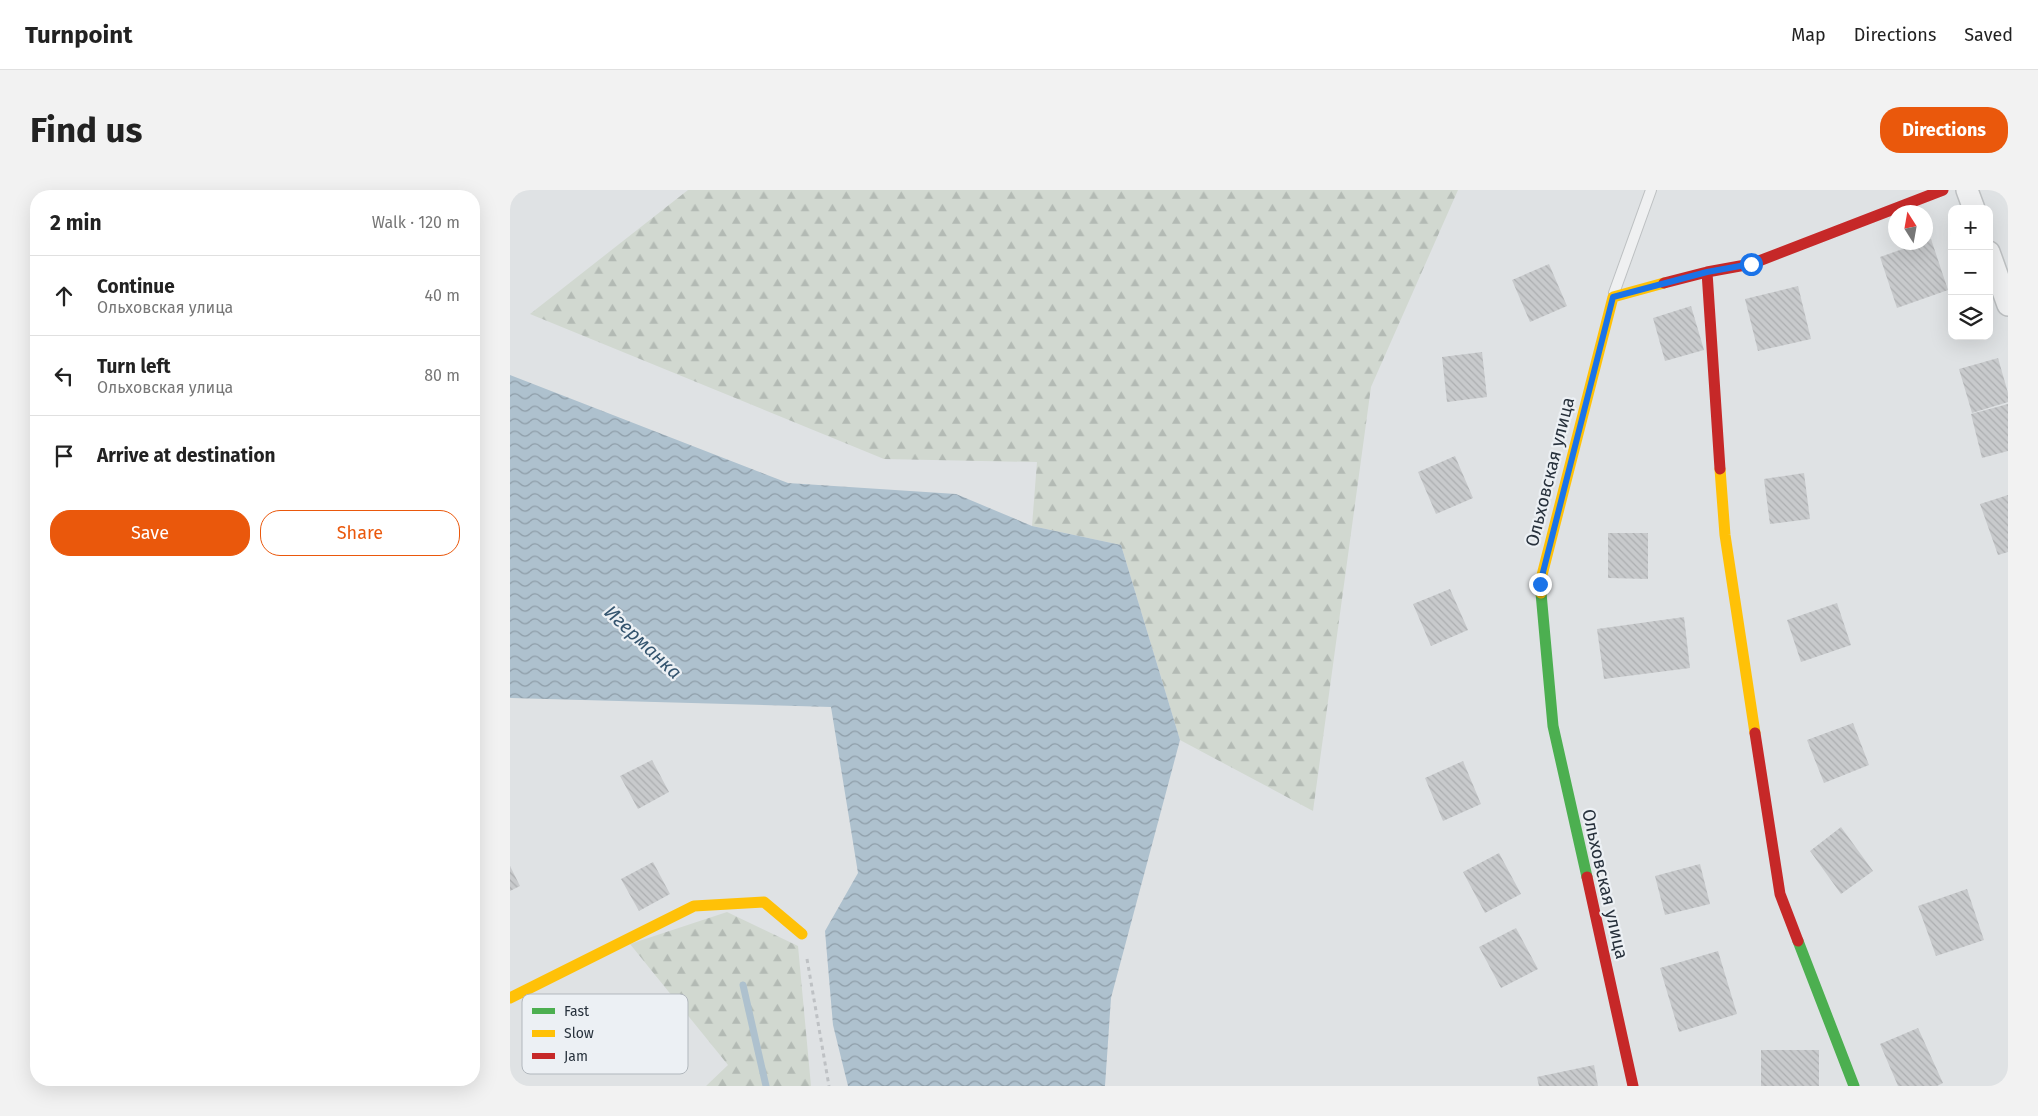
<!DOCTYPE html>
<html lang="en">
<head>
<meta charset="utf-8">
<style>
	body { margin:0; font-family:"Fira Sans",sans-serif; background:#f2f2f2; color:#222 }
	.controls { position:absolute; right:15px; top:15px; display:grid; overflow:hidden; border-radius:10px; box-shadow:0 5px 20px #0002 }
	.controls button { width:45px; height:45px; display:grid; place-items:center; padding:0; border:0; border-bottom:1px solid #e0e0e0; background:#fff; color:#222; font:25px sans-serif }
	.compass { position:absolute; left:1378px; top:15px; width:45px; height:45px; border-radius:50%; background:#fff; box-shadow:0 5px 20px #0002; rotate:349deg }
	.stop { position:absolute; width:15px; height:15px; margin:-11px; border:4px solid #1a73e8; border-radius:50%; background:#fff }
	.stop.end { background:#1a73e8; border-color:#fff; box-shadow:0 1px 5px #0008 }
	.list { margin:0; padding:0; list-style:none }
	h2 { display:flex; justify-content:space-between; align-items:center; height:65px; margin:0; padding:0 20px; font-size:21px }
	h2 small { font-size:16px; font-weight:400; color:#767676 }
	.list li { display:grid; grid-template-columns:32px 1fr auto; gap:15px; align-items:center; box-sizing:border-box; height:80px; padding:0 20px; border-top:1px solid #e0e0e0 }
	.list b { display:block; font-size:19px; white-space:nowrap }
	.list p { margin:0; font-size:16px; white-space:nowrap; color:#767676 }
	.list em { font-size:16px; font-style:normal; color:#767676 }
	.actions { display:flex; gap:10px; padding:15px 20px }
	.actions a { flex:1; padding:11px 0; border:1px solid #ea580c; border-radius:20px; text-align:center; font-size:18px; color:#ea580c }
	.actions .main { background:#ea580c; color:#fff }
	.icon { flex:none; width:28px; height:28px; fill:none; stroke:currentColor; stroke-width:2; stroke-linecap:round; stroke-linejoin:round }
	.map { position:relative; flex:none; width:1498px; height:896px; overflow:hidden; border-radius:20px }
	header { display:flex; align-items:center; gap:30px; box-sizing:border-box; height:70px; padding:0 25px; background:#fff; border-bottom:1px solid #e0e0e0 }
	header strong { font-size:24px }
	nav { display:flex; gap:28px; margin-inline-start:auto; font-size:18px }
	.intro { display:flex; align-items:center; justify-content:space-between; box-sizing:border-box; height:120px; padding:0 30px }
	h1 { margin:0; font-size:35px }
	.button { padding:12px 22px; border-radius:20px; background:#ea580c; color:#fff; font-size:18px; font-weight:700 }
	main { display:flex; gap:30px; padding:0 30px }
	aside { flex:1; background:#fff; border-radius:20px; box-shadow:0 5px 20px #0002 }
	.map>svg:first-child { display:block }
</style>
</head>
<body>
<header>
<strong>Turnpoint</strong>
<nav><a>Map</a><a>Directions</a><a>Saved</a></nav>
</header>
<div class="intro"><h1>Find us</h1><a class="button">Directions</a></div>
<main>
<aside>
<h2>2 min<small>Walk · 120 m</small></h2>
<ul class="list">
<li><svg class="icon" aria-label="ahead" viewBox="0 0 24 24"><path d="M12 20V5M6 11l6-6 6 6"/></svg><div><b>Continue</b><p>Ольховская улица</p></div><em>40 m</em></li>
<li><svg class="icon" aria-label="left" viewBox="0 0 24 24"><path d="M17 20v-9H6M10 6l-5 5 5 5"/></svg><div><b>Turn left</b><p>Ольховская улица</p></div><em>80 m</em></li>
<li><svg class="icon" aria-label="arrive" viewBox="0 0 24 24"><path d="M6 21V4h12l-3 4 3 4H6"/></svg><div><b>Arrive at destination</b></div></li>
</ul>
<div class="actions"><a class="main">Save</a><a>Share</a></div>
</aside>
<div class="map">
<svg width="1498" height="896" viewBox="0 0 1498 896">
	<defs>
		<pattern id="forest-firs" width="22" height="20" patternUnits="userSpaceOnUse" patternTransform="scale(1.25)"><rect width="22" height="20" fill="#d1d8d0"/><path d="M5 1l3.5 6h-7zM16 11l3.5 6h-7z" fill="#b3bab4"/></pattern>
		<pattern id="water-waves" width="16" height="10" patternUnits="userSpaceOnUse" patternTransform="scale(1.25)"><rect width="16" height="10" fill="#aec1ce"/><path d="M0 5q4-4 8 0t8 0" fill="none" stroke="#8e9da8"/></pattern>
		<pattern id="building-back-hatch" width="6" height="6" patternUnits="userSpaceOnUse" patternTransform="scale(1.25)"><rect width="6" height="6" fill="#c8cacc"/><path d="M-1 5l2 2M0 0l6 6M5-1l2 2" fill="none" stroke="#acaeb0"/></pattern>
	</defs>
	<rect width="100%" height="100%" fill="#dfe2e4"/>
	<path fill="url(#forest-firs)" d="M 178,0 L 948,0 L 861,197 L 803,621 L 670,550 L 611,355 L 522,336 L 527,272 L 374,269 L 20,124 Z
		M 217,722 L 288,756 L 301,896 L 196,896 L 218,875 L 120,754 Z"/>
	<path fill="url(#water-waves)" d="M 0,185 L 278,293 L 446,304 L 522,336 L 611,355 L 670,550 L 601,808 L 595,896 L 338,896 L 323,835 L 315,741 L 348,683 L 321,517 L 0,508 Z"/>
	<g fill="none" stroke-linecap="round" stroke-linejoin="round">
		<path stroke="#aec1ce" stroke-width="7" d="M 233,795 L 256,896"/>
	</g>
	<path fill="url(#building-back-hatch)" d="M 1421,49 L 1438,100 L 1387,118 L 1370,67 Z
		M 1039,74 L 1057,116 L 1020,132 L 1002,90 Z
		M 1288,96 L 1301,149 L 1248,161 L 1235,109 Z
		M 1181,116 L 1194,160 L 1155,171 L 1143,128 Z
		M 972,162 L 977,207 L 937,212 L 932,167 Z
		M 1488,168 L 1498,203 L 1498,212 L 1462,223 L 1449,179 Z
		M 1498,214 L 1498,261 L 1472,268 L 1461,224 Z
		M 945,266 L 963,308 L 926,324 L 908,282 Z
		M 1294,283 L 1300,329 L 1260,334 L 1254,289 Z
		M 1498,305 L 1498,362 L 1488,365 L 1470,314 Z
		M 1098,343 L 1138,343 L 1138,389 L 1098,388 Z
		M 940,399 L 958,440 L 921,456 L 903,414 Z
		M 1327,413 L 1341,455 L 1291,472 L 1277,430 Z
		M 1174,427 L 1180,478 L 1094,489 L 1087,439 Z
		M 1343,533 L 1359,575 L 1314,593 L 1297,550 Z
		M 142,570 L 159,602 L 128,619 L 110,586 Z
		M 953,571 L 971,614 L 933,631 L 915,588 Z
		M 1331,637 L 1363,681 L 1331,704 L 1300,661 Z
		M 989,663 L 1011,704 L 975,723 L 953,682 Z
		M 143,672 L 160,704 L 129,721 L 111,689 Z
		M 1190,674 L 1200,714 L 1155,725 L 1145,686 Z
		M 0,676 L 10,696 L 0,701 Z
		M 1457,699 L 1474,750 L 1426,766 L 1408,716 Z
		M 1006,738 L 1028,779 L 991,798 L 969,757 Z
		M 1208,761 L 1227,824 L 1169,842 L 1150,778 Z
		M 1408,838 L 1433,893 L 1427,896 L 1388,896 L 1370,854 Z
		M 1251,860 L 1309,860 L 1309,896 L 1251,896 Z
		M 1084,875 L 1088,896 L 1029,896 L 1027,887 Z"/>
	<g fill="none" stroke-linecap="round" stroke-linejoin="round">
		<defs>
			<path id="lane" d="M 1104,103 L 1141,0"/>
			<path id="street" d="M 1457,0 L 1464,19
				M 1479,62 L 1498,115"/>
		</defs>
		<use href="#lane" stroke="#bdc0c2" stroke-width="12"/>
		<use href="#street" stroke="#bdc0c2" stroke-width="24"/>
		<path stroke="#bec1c4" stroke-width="3" stroke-dasharray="4 4" stroke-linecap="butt" d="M 297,769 L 319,896"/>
		<use href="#lane" stroke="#eff0f1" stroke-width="10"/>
		<use href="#street" stroke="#eff0f1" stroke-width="21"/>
		<path stroke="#4caf50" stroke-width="11" d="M 1031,403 L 1043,536 L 1077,687
			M 1288,751 L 1344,896"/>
		<path stroke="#ffc107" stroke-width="11" d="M 1210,279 L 1215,345 L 1245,543
			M 1031,403 L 1030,393 L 1103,107 L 1154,93
			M 0,808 L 184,716 L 254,712 L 292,744"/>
		<path stroke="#c62828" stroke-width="11" d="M 1197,82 L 1210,279
			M 1154,93 L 1197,82 L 1241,74 L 1433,0
			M 1245,543 L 1270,704 L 1288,751
			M 1077,687 L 1123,896"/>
	</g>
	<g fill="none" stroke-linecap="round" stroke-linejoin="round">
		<path stroke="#1a73e8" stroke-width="6" d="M 1030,394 L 1103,107 L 1197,82 L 1241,74"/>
	</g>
	<g text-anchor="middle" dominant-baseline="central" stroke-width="4.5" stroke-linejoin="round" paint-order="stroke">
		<g font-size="18" fill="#27313c" stroke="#ecf0f4">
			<text transform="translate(1040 282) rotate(-76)">Ольховская улица</text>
			<text transform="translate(1095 694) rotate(77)">Ольховская улица</text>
		</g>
		<g font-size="19" font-style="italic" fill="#34546e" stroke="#ecf0f4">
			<text transform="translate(133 452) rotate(43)">Игерманка</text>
		</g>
	</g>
	<rect x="12" y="804" width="166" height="80" rx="8" fill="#ecf0f4" stroke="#b1b7bd" stroke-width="1"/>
	<rect x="22" y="818" width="23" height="6" fill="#4caf50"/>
	<rect x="22" y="840" width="23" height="7" fill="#ffc107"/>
	<rect x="22" y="863" width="23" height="6" fill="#c62828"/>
	<g font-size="14" fill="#27313c">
		<text x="54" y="826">Fast</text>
		<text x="54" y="848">Slow</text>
		<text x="54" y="871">Jam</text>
	</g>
</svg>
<div class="controls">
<button>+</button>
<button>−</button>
<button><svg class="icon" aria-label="layers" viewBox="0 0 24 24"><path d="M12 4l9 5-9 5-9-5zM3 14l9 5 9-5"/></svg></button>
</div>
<svg class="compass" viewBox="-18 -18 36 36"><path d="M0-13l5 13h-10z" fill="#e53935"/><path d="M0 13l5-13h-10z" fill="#767676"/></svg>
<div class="stop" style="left:1241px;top:74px"></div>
<div class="stop end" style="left:1030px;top:394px"></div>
</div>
</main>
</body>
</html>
